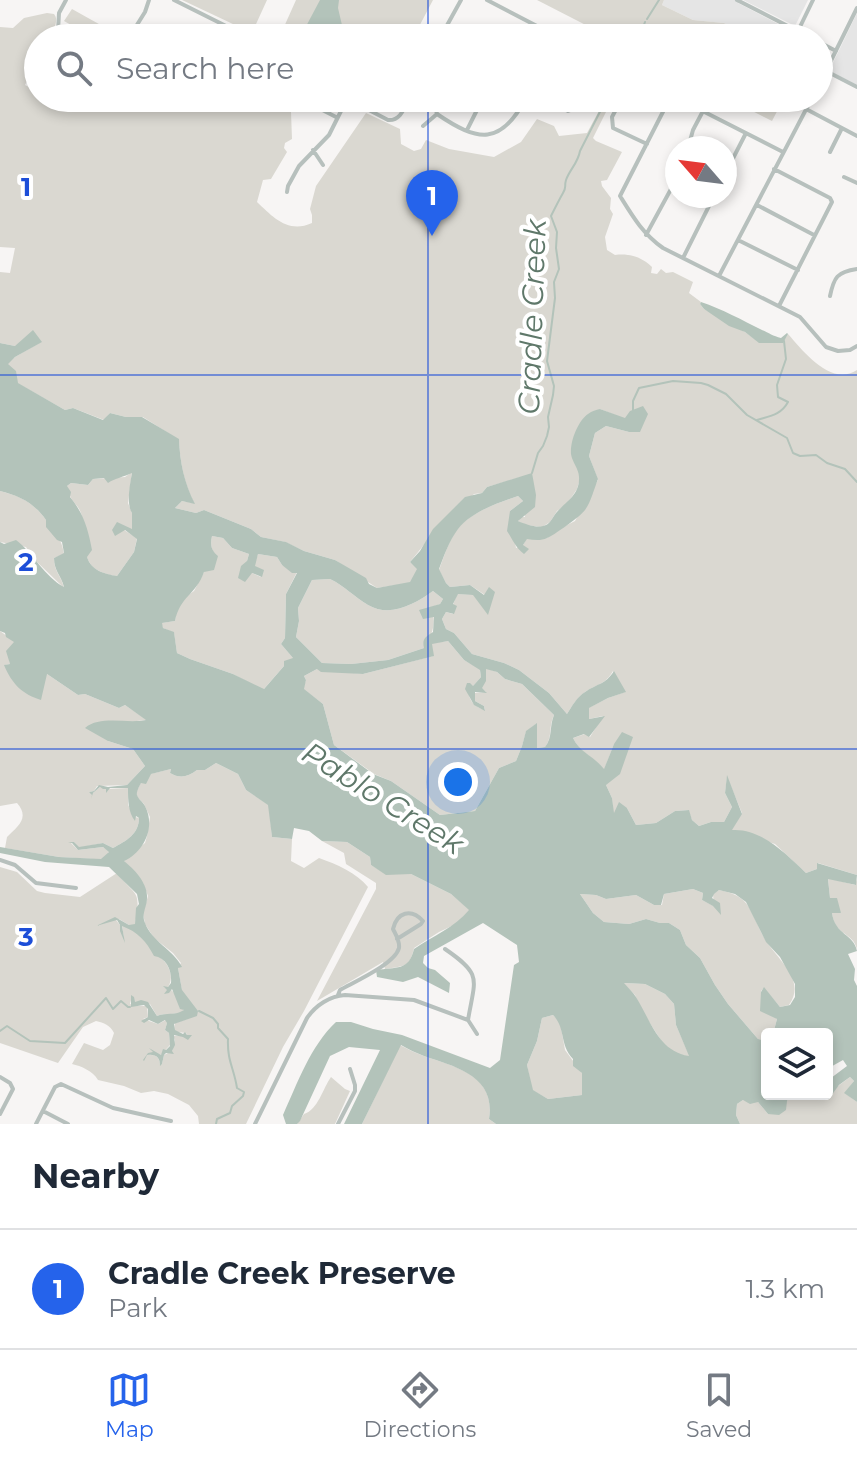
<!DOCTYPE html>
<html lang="en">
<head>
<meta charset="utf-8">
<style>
	body { margin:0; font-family:Montserrat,sans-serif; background:#f2f2f3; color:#1f2937 }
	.controls { position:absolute; right:24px; bottom:24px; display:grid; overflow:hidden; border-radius:8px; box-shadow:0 4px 12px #0003 }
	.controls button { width:72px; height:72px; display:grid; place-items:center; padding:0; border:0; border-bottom:2px solid #e0e1e3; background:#fff; color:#1f2937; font:40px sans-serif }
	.compass { position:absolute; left:665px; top:136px; width:72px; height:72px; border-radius:50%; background:#fff; box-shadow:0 4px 12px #0003; rotate:298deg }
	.you { position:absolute; left:458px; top:782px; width:28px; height:28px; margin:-20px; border:6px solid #fff; border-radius:50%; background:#1a73e8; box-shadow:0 0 0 12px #1a73e833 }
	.badge { display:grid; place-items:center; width:52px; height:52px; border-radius:50%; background:#2563eb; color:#fff; font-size:26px; font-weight:700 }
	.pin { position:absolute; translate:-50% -66px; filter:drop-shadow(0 2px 4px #0008) }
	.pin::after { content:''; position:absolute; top:42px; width:28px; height:24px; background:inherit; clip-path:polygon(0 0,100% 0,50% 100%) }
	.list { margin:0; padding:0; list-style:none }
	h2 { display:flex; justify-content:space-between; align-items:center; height:104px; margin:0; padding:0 32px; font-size:34px }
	h2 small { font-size:26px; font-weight:400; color:#747a83 }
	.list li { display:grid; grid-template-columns:52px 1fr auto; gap:24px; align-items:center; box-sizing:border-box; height:120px; padding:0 32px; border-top:2px solid #e0e1e3 }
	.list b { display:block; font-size:30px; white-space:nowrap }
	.list p { margin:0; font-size:26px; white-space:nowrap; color:#747a83 }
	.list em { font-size:26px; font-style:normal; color:#747a83 }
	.icon { flex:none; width:44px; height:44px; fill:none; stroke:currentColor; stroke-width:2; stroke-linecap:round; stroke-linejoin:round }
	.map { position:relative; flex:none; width:857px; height:1124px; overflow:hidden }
	.search { position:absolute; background:#fff; box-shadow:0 4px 12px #0003; left:24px; right:24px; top:24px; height:88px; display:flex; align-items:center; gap:20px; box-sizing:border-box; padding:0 28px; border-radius:44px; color:#747a83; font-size:30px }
	.sheet { height:224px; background:#fff }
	nav { display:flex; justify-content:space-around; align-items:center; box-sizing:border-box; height:112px; border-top:2px solid #e0e1e3; background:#fff; font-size:22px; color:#747a83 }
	nav a { display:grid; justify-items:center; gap:4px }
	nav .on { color:#2563eb }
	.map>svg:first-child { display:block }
</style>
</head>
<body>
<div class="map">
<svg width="857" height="1124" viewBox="0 0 857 1124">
	<rect width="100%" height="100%" fill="#f7f5f4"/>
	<path fill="#e5e5e5" d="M 664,0 L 739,0 L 738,3 L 786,28 L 781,38 L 753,38 L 724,23 L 693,20 L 662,5 Z
		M 743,0 L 808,0 L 795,26 Z
		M 857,13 L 857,85 L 829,71 Z"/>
	<path fill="#dad8d1" d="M 182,0 L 267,0 L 252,33 Z
		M 296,0 L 433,0 L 413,38 L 279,38 Z
		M 537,0 L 664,0 L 662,5 L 693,20 L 724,23 L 753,38 L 611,38 Z
		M 72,9 L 106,28 L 112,29 L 119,38 L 94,38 L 64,21 Z
		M 47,13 L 54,14 C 60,21 52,31 49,38 L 38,38 L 38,59 L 25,85 L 38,92 L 38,98 L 50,98 L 60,103 L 63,98 L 258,98 L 272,102 L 291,112 L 292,139 L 285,143 L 284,148 L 287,152 L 271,179 L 263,180 L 257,202 C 273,217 288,234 312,223 L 312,215 L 310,209 L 316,186 L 366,113 L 400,129 L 401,144 L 414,151 L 421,149 L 426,140 L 449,149 L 494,157 L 521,142 L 537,119 L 554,126 L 559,136 L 587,133 L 606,98 L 613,98 L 593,138 L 596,141 L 622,152 L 607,180 L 601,181 L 602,186 L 611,198 L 610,209 L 613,214 L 605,237 L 607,250 L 615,255 C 629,253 642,257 652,267 L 651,273 L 657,274 L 661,269 L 666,273 L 673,272 L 693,282 L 689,293 L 701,302 L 700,304 L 704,309 L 745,332 L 759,342 L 782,343 L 788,334 C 804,352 831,387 857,370 L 857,875 L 818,863 L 817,869 L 806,873 L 775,844 L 731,830 L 742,813 L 727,777 L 725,793 L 732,807 L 724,822 L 711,822 L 699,826 L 692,820 L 688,810 L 675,811 L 656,823 L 636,825 L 627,808 L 613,815 L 612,798 L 606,785 L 614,744 L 604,770 C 593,755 581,755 573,738 L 585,734 L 590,737 L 603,716 L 589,719 L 588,708 L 608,698 L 625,692 L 613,671 C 605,685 597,684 585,692 C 577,698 572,706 567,714 L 549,693 L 519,670 L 504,663 L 472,654 L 454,633 L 446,629 L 442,619 L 446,612 L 453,614 L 453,605 L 457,594 L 485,595 L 470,585 L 450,587 L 446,583 L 439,570 C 444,556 449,541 457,529 C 471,512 498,503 518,496 L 523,501 L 510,511 L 516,548 L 523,545 L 527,538 L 547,538 L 561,528 L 575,521 L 598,480 L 589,456 L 595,433 L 606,426 L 629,432 L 625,419 L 600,409 L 577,489 L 567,504 L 557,511 L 550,522 L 542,527 L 525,525 L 518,521 L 521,517 L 525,517 L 521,477 L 487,487 L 482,493 L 474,494 L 427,541 L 410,562 L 418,569 L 410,583 L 377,588 L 335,560 L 304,551 L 285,542 L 261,537 L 251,529 L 204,510 L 196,513 L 175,508 L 182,501 L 194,503 C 184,482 180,463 179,440 L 143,417 L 126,417 L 110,413 L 104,420 L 73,408 L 65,410 L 17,383 L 7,364 L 15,357 L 41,342 L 15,346 L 0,343 L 0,272 L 10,273 L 15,248 L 0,247 L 0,27 L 13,28 L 24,18 Z
		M 727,98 L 784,98 L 772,121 Z
		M 132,472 L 128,503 L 132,513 L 132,529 L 124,530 L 137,538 L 134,552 L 117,576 C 74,570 90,544 81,513 C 79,507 74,503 71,498 C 70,496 67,488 67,486 L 71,483 L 88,485 L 93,479 L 125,477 Z
		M 0,491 C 24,497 35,504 49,524 C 57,534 62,541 64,554 L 54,558 C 54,572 61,575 64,588 L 34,559 L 26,547 L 0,542 Z
		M 212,536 L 223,538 L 232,548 L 249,554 L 247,561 L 252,573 L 261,577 L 254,566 L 258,554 L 277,557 L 282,565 L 297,572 L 286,594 L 285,638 L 281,644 L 294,659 L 284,666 L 263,690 L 233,674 L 190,659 L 177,653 L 174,633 L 163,628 L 161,623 L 175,621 L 177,609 L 184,598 L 194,591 L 204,572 L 217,556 C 211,550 210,545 212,536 Z
		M 330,579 C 345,586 354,597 368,605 C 390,618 415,604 433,591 L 443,599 L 440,604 L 432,607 C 436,625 433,633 424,648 L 388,660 L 351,664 L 322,663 L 296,637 L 299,621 L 298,608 L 312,580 Z
		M 0,631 L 15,642 L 9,657 L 10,664 L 5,665 L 47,674 L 78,695 L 85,694 L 119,708 L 125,705 L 147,720 L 137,721 L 108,741 L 133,749 L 145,766 L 127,785 L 97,786 L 94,791 L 89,792 L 93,793 L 100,787 L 106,789 L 128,788 L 128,805 L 135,817 L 139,818 C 139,834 126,841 113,848 L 103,843 L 78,848 L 74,842 L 71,843 L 78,850 L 103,847 L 109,851 L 108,854 L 102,859 L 93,859 L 59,857 L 5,848 L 7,837 C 18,826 30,818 17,803 L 0,806 Z
		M 448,641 L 464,660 L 480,669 L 481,677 L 468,692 C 470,702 475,707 485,710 L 484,706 L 475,701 L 475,693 L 486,692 L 481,688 L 486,668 L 497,672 L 505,679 L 522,684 L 554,715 C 548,728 553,737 545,747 L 537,748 L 536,724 L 526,732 L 522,746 L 516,761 L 499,768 L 475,811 L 440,815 L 391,781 L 374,774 L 334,745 L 323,704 L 303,689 L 306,680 L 304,676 L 317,669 L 363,674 L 433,656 L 431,643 Z
		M 216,763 L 238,774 L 246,790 L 269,805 L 272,837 L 292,839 L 291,861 L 304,868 L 319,858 C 336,864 357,873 368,887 L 304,1011 L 283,1047 L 246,1124 L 199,1124 L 198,1116 L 189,1105 L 168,1094 L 154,1091 L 141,1093 L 124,1086 L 98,1080 C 93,1071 81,1066 72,1064 L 84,1043 L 103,1050 L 110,1045 L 114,1033 C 110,1025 104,1023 96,1021 L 83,1027 L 58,1063 L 0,1043 L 0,867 L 17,872 L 37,891 L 45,893 L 80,897 L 117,873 C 137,898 141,889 135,925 L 129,925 L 119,919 L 108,924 L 116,920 L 120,925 L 124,939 L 122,925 L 136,931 L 158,956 C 168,962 175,976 168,987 L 164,987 C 175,989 178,998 180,1008 L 183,1009 L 184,1011 C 174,1016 166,1012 157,1016 L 150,1004 L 134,1002 L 132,996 L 130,1004 L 137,1006 L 147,1006 L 148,1017 L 143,1019 L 158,1024 L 166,1020 L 167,1023 L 165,1030 L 169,1033 L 170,1045 L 161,1055 L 153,1053 L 147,1055 C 155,1054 160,1057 160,1065 L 162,1064 L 164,1055 L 172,1051 L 175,1040 L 173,1036 L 187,1035 L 186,1033 L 177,1032 L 174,1030 L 175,1023 L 187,1019 L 178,968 L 181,963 L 173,953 L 154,938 L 145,924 L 143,913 L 148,896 L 143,883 L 123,860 L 145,843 L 147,836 L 150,817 L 144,804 L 137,797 L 136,793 L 141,782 L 150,774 L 171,769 L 170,773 C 180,779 188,777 197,770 L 205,770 Z
		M 322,841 L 347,842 L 370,857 L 371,865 L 386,874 L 411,874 L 451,894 L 470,910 L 456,924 L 439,932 L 414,948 C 410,968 403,966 385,969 L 383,962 L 317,1001 L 376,889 L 376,883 L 346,864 L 344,853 Z
		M 828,878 L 855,885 L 857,879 L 857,949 C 853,932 835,936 832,913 L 841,913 L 830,899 Z
		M 693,889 L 703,893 L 702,900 L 714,906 L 713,894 L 719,890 C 728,892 736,894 743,900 C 753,909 757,927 765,939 C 777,960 807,979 789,1005 L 780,1007 L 764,988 L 761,991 L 762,1003 L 777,1019 L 773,1034 L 767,1034 L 767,1041 L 758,1039 L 728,1004 L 715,985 L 700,958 L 686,945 L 680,930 L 669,923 L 660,923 L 646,919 L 629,924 L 604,922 L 593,913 L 580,894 L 596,895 L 606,899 L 636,895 L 654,905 L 662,905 L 664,894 Z
		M 623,983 L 645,984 L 665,994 L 674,1004 L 676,1025 L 690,1057 L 677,1054 L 664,1045 L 644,1014 L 635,995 Z
		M 553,1015 L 560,1022 L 565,1050 L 582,1073 L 582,1095 L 548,1099 L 532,1090 L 527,1065 L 537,1041 L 542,1018 Z
		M 400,1045 C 408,1049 415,1053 424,1056 C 456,1067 496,1075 489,1119 L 496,1124 L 362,1124 Z
		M 331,1077 L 345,1089 L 350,1091 L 335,1124 L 297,1124 L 304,1114 C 318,1110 323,1088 331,1077 Z
		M 850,1077 L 854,1081 L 845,1093 L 857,1102 L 857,1124 L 740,1124 L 736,1115 L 737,1104 L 743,1100 L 758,1102 L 768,1114 L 787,1101 L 792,1094 L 824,1094 L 825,1096 Z"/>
	<path fill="#b3c3ba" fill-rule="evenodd" d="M 320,0 L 339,0 L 338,8 L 345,38 L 303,38 L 303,32 Z
		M 701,302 C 722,309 742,320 762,330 C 769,333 773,336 781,338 L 787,333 L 788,334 L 783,343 L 759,343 L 745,332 L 729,326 L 704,309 L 700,304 Z
		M 33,330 L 42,342 L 15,357 L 8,364 L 16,371 L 18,383 L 65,410 L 73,408 L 103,420 L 110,413 L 126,417 L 142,417 L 179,439 C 180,463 184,482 195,504 L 182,501 L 175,508 L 196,513 L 204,510 L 251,529 L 261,537 L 286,542 L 304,551 L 335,560 L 366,578 L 369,584 L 377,588 L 410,582 L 417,569 L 410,562 L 420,551 L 433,529 L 465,497 L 482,493 L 487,487 L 532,473 L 536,495 L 535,507 L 518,521 C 525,524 536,528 543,526 C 550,525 552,518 556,513 C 565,502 580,495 579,477 C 579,469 572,462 571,454 C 570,441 578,421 588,414 C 592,411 596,410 600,409 L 625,418 L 630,411 L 643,406 L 648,414 L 640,432 L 629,432 L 606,426 L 595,433 L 589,456 L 598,479 C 594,489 591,502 585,510 C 581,516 553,536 547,538 C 541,541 534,540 527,539 L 523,545 L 529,549 L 524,554 C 515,547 513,540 507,531 L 510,511 L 523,501 L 518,496 C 498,503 471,512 458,529 C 449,541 444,556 439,569 L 446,583 L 450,587 L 470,585 L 484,595 L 489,587 L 495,592 L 488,615 L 473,595 L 458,594 L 453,604 L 457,606 L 454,614 L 446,612 L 442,619 L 446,629 L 454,633 L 472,654 L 504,663 L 519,670 L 549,693 L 567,714 C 572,706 577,697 585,692 C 598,683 605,685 614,671 L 626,692 L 608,698 L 589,708 L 589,719 L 605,716 L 589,737 L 584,734 L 573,738 C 581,754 593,755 604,769 L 614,744 L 622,732 L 633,737 L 620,774 L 606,785 L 612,798 L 614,813 L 619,802 L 627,808 L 636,825 L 656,823 L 675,811 L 689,810 L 692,820 L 699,826 L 711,822 L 724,822 L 732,807 L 725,793 L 727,775 L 742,814 L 732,830 C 761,828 786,854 806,873 L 817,869 L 817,863 L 857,875 L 856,885 L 828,879 L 830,898 L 837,898 L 841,913 L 832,913 C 835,935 854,934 857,951 L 848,954 L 855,969 L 854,980 L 857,986 L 857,1102 L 844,1093 L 854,1081 L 850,1077 L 839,1085 L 831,1096 L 824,1096 L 824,1094 L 827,1094 L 827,1081 L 847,1066 L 843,1060 L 827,1069 L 827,1034 L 773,1034 L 777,1019 L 760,1011 L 761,992 L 764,987 L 780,1007 L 790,1005 L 795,997 L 795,984 L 780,957 L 766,942 L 746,902 L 735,894 L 719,890 L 714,894 L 712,898 L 720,903 L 721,915 L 713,906 L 702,900 L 703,893 L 693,889 L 664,894 L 661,905 L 654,905 L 636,895 L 606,899 L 596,895 L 580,894 L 593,913 L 604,922 L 629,924 L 646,919 L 660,923 L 669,923 L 680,930 L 686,945 L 700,958 L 715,985 L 728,1004 L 758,1039 L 767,1041 L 767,1094 L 792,1094 L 787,1101 L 786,1110 L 779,1115 L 768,1114 L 758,1102 L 750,1104 L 743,1100 L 737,1104 L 736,1115 L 740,1124 L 496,1124 L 489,1119 C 496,1076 456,1067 424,1056 C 416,1053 408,1049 401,1045 L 362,1124 L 344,1124 L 380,1050 L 349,1047 L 330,1056 L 300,1121 L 297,1124 L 286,1124 L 283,1115 C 297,1084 311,1045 336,1022 L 351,1022 L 373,1029 L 402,1035 L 490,1068 L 500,1060 L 514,965 L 519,962 L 517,945 L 483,923 L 424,956 L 423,963 L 428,968 L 435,970 L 450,983 L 449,993 L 418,977 L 403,982 L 377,977 L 376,970 C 396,967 409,971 414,949 C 433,936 455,927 469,910 L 451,894 L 411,874 L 386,875 L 371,865 L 370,857 L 347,842 L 322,841 L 309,831 L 294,828 L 292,839 L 272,837 L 268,805 L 246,790 L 238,774 L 216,763 L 205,770 L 197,770 C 188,777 180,779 170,773 L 171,769 L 151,774 L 146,784 L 141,783 C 140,785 136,792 137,795 C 138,799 143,802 145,806 C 156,827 144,852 124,861 C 134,869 148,883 147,898 C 147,907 141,914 145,923 C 152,942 173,949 182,967 L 178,968 L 182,990 L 198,1011 L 197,1016 L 174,1024 L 175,1030 L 183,1034 L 185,1032 L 187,1035 L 192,1035 L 188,1040 L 183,1037 L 174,1035 L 175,1045 L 172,1051 L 174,1054 L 166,1053 L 164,1055 L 162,1064 L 160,1066 C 160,1057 156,1054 147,1055 L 144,1061 L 143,1060 L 148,1053 L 153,1052 L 149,1048 L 161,1055 L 163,1049 L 166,1050 L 170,1046 L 169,1033 L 165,1030 L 167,1023 L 165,1020 L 158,1024 L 149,1020 L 144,1023 L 141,1021 L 148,1017 L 148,1009 L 144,1005 L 131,1007 L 131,995 L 134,997 L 135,1002 L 141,1000 L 148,1002 L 157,1016 C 166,1012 175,1016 184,1010 L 180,1009 L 172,989 L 169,993 L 164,994 L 167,990 L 163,986 L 168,987 L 171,983 C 172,971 167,958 154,956 C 146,941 138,932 122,926 L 125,943 L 120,931 L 120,925 L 117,920 L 96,926 L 115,917 L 129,925 L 135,924 L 136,908 L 139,904 L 137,894 L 109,867 L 45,862 L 0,853 L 0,847 L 59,857 L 101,859 L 109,852 L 103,847 L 78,850 L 72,843 L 68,842 L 74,842 L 79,847 L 103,843 L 113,848 C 126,841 139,834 139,818 L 136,816 L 135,821 C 128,812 128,800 128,788 L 110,788 L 106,793 L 106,789 L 103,789 L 100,787 L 93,793 L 91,799 L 92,795 L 89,792 L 94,791 L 99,785 L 108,787 L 127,785 L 145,766 L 133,749 L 108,741 L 85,728 C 100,715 127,724 146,720 L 125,705 L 119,708 L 85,694 L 78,695 L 47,674 L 41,700 C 22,694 12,684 4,665 L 10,664 L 6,651 L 14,642 L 6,637 L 5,633 L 0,631 L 0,542 L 4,544 L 16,540 C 33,553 45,577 64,587 C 61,575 54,571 54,558 L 64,553 L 62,542 L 57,540 L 46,527 L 46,520 C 34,503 20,496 0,491 L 0,343 L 15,346 ZM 132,473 C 130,484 126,504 132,513 L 132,529 L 117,522 L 112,530 L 115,536 L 125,530 L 137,539 L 134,552 L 117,576 C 104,574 91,570 87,557 L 92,550 C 88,529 84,514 70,497 L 71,492 L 67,486 L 71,483 L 88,485 L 93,479 L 104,478 L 108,483 C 115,478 124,477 132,473 ZM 212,536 L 223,538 L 232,548 L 249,554 L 247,561 L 241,566 L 238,578 L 245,582 L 252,573 L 262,577 L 264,570 L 255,566 L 258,554 L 277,557 L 282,565 L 292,573 L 297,573 L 286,594 L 285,638 L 281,644 L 293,658 L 284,661 L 284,666 L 264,689 L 233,674 L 190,659 L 177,653 L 174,632 L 163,628 L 162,623 L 175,621 C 180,596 196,595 204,572 L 214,570 L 218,556 C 211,550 210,545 212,536 ZM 330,579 C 345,586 354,597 368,605 C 390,618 415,604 433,591 L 443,599 L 440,604 L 419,610 L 423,619 L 434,617 L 433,632 C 425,637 422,639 424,648 L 388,660 L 351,664 L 322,663 L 296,637 L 299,621 L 298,608 L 312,580 ZM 448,641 L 464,660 L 480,670 L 481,677 L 473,686 L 470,683 L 467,683 L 465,689 L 474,705 L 485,711 L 484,706 L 475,701 L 475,692 L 487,693 L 482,688 L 486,681 L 486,669 L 497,672 L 505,679 L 522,684 L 554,715 C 549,727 553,737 545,747 L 537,748 L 537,723 L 526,731 L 522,746 L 516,761 L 499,768 L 475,811 L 440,815 L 391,781 L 373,774 L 334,745 L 323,704 L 304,689 L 306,680 L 304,676 L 317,669 L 321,672 L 363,674 L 434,656 L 432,644 ZM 624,983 L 645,984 L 665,994 L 674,1004 L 676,1025 L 689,1056 C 658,1051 651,1021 636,997 C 633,992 628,988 624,983 ZM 553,1015 C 566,1028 559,1044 573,1059 L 573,1066 L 582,1073 L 582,1095 L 548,1099 L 533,1090 L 527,1065 L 537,1041 L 542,1018 Z"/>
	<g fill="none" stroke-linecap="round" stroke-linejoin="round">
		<path stroke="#b3c3ba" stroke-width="2" d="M 647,19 L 659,0
			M 639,38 L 645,22
			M 633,412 L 633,401 L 639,388 L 673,381 L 701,383 L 708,385 L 726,394 L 747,415 L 787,438 L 793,453 L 800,456 L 816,455 L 827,463 L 845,469 L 857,482
			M 757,420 C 770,416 781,415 788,402 L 778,397 L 777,385 L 786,359 L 784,341
			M 532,473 L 538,453 L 543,446 L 547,436 L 549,427 L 548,417 L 553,395 L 554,386 L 547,361 L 555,298 L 554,282 L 559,269 L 556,248 L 557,232 L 551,216 C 555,208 559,200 563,193 C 567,186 564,187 566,180 C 570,169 578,163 580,151 L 607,98
			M 199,1011 L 213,1018 L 218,1024 L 218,1028 L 228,1039 C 227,1061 234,1068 237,1088 L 244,1092 L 243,1096 L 232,1106 L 230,1113 L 217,1119 L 216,1124
			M 0,1031 L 7,1026 L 30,1041 L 65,1043 L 106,998 L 113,1009 L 121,1001 L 128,1007 L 130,1007"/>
		<path stroke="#b7c0bd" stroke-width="4" d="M 174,0 L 250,38
			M 487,0 L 560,38
			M 737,0 L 811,38
			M 135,28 L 145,12 L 149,0
			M 798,31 L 813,0
			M 55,38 L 58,31 L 59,13 L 66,0
			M 440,38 L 461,0
			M 468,38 L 472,31 L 481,26 L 507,38
			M 533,38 L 539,27
			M 819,42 L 836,51
			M 38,71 L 33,80 L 38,86
			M 826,71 L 857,87
			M 819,85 L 857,8
			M 304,98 L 307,102 L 336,117
			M 539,98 L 568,111 L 576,108 L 584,98
			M 622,98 L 612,117 L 613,128 L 647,144
			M 670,98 L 620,196 C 633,217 643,234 663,248 L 800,317 L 826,347 L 838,351 L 850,350 L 857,346
			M 677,98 L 783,152
			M 348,99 L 388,120 C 401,121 404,108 409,98
			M 806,109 L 857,136
			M 437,114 C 478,142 501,146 526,98
			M 437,114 L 435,106 L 438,98
			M 423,126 L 437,114
			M 467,130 L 483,98
			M 688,148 L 693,130 L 703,111
			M 313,150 L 323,165
			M 830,152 L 842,128
			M 774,169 L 830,198 L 832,202 L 779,306
			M 725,174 L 746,133
			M 844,177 L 857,183
			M 287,192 L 288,186 L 299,166 L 329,135 L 347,99
			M 757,205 L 814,235
			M 646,235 L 677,178
			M 738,240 L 798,270
			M 683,258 L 714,196
			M 719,276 L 812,98
			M 830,296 C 834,277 837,272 857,269
			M 0,860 L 15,865 L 36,883 L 76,888
			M 445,949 C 483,975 475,978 468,1020
			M 338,995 L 340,990 C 354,982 395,964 399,948 C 400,941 396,935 393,929 C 397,912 411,908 423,921 L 421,924 L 397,939
			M 468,1020 L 477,1034
			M 0,1077 L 10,1083 L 13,1089 L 0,1114
			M 43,1111 L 68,1124
			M 36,1124 L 55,1087 L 61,1084 L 113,1108 L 171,1121
			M 255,1124 L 307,1018 C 316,1005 330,996 345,995 L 414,1000 L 468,1020
			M 338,1124 L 355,1091 L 355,1085 L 350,1069"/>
	</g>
	<path fill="none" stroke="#1d4ed8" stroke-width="2" stroke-opacity="0.55" d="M 428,0 L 428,38M 428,98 L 428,1124M 0,375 L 857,375M 0,749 L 857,749"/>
	<g text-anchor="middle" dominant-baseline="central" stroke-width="8" stroke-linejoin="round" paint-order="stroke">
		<g font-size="30" font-style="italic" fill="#5f786a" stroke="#fff">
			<text transform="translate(532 317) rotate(-88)">Cradle Creek</text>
			<text transform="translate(383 798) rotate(32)">Pablo Creek</text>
		</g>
	</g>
	<g font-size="26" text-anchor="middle" font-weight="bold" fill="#1d4ed8" stroke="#fff" stroke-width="8" stroke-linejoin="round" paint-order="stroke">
		<text x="26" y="196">1</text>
		<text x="26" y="571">2</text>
		<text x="26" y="946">3</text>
	</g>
</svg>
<div class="controls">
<button><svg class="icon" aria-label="layers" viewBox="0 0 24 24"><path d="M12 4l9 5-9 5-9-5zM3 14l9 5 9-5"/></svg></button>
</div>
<svg class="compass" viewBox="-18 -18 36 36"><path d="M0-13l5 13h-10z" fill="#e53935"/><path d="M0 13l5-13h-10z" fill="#747a83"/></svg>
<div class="you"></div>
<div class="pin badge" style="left:432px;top:236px">1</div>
<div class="search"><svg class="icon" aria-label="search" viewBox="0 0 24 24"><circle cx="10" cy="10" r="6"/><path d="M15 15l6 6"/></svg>Search here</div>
</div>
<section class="sheet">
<h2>Nearby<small></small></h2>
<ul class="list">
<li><span class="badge">1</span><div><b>Cradle Creek Preserve</b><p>Park</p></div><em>1.3 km</em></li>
</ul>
</section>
<nav>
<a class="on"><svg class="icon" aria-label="map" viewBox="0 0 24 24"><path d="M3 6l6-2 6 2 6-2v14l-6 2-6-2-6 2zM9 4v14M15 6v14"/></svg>Map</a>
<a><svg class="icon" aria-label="directions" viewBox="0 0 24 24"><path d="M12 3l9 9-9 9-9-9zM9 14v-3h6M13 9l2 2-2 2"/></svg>Directions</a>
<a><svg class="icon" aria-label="saved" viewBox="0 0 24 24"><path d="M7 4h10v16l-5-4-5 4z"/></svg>Saved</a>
</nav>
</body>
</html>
